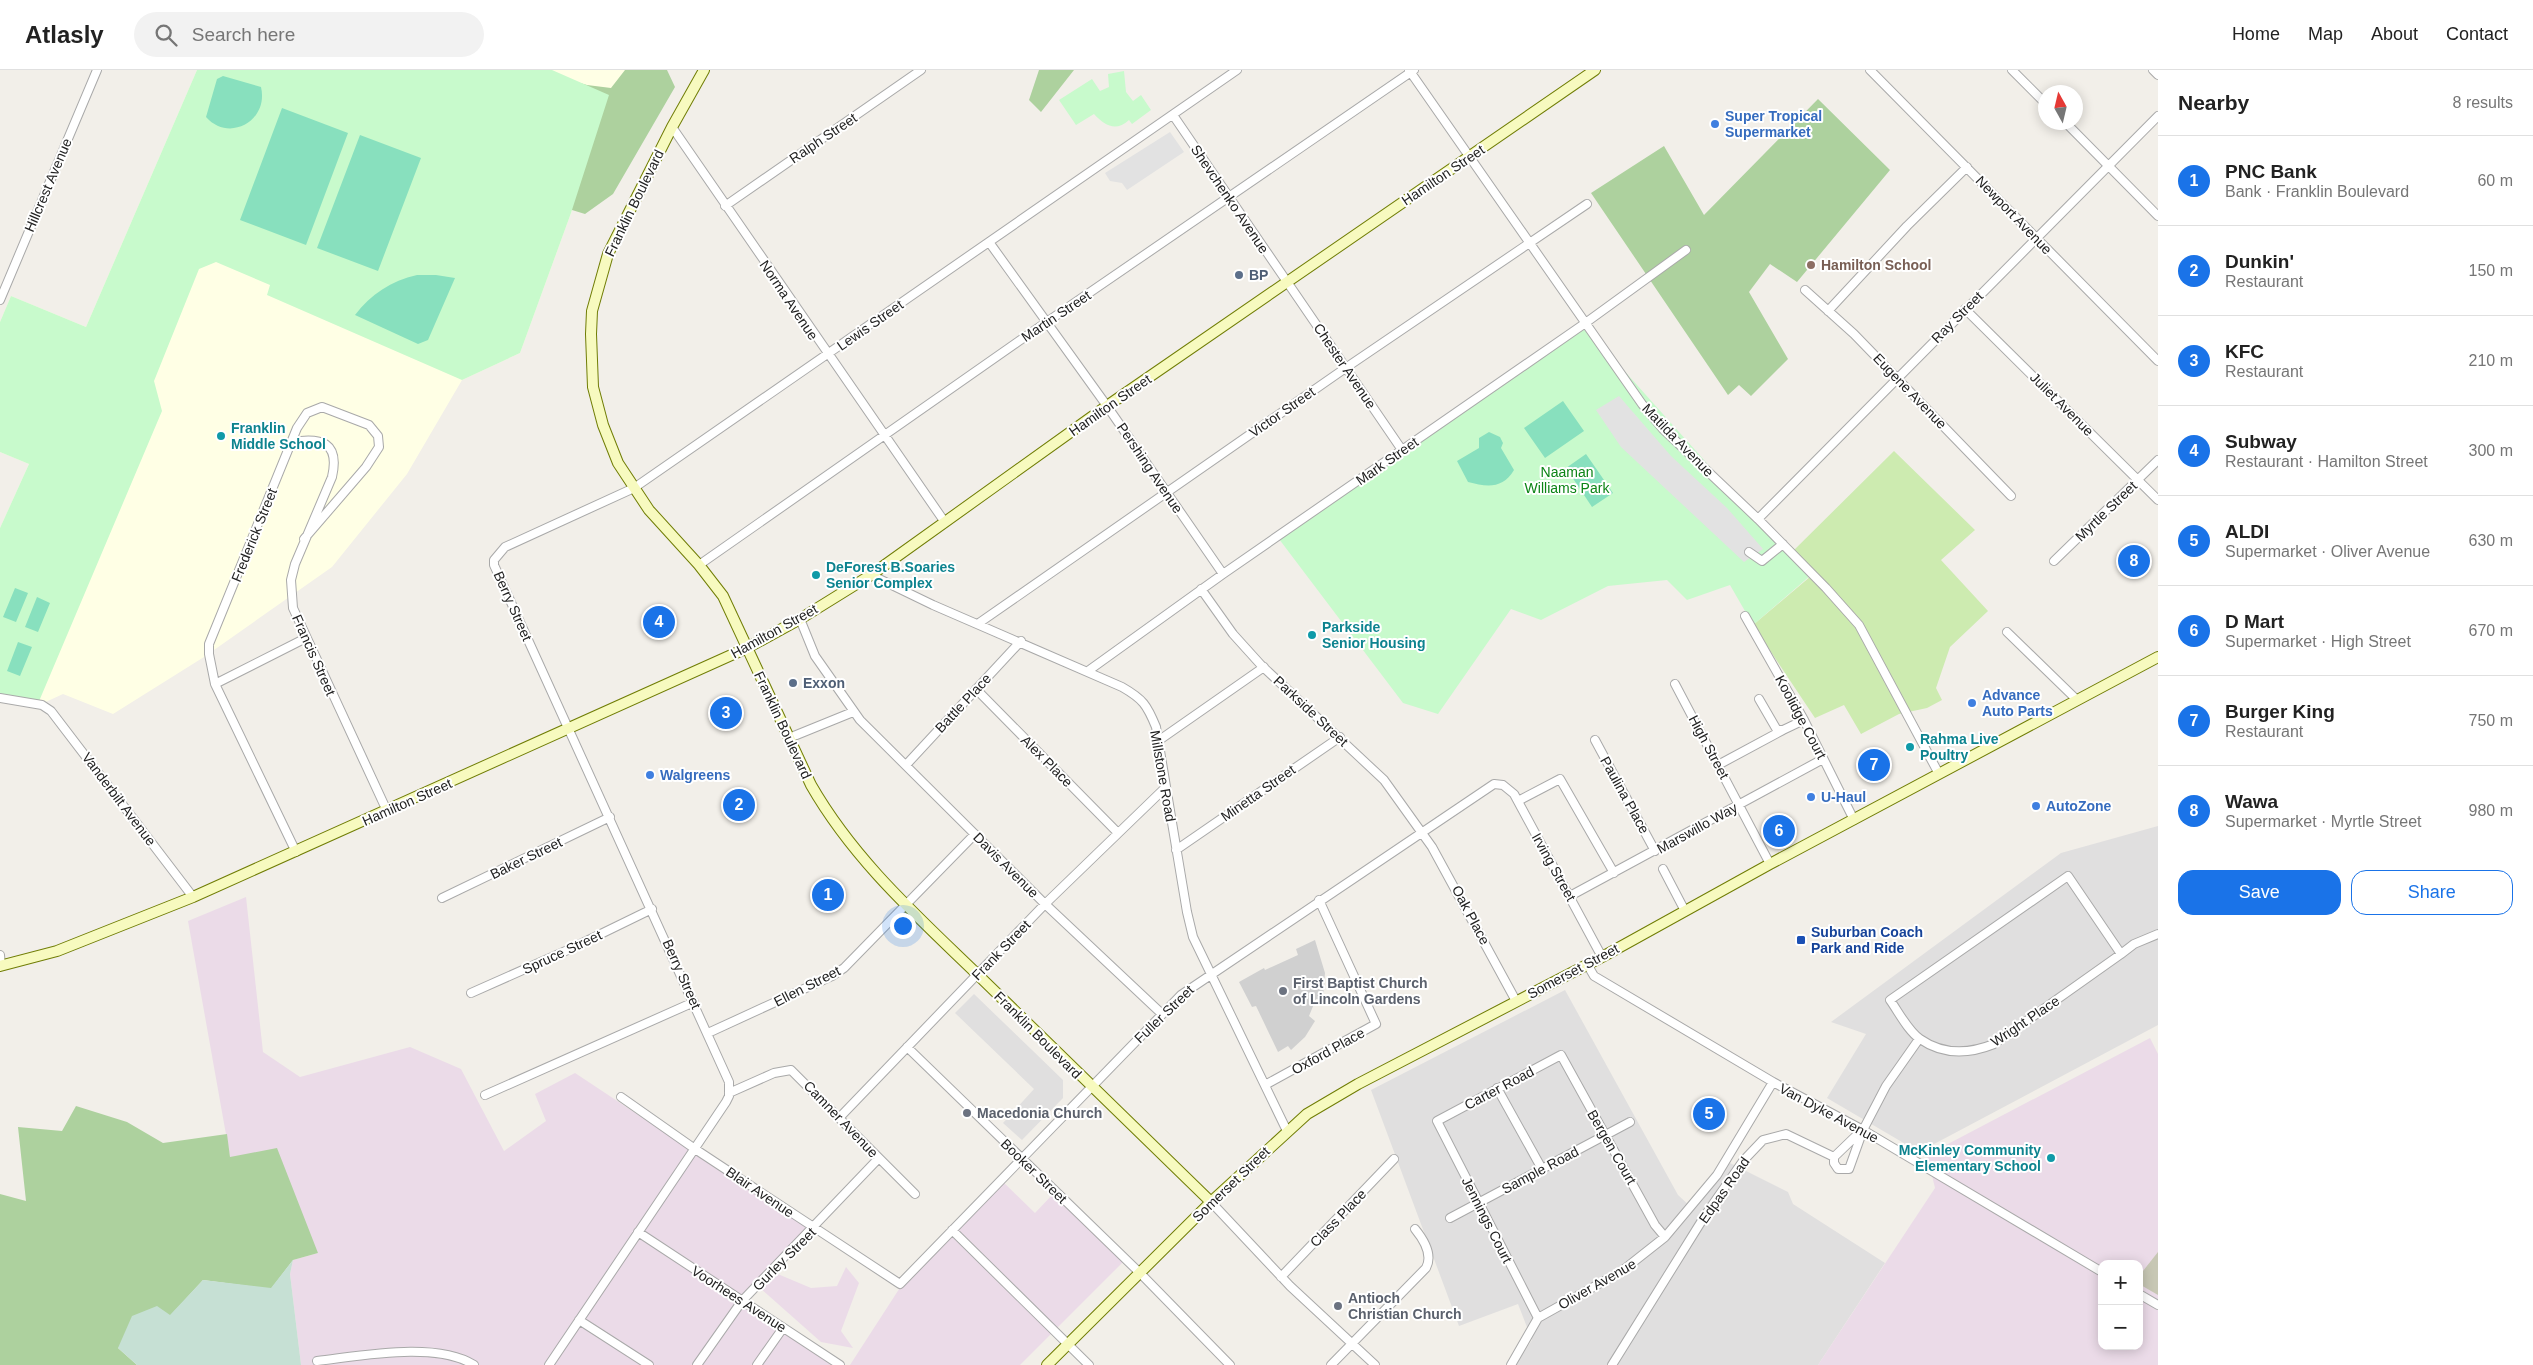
<!DOCTYPE html>
<html lang="en">
<head>
<meta charset="utf-8">
<style>
	body { margin:0; font-family:Helvetica,sans-serif; background:#f2f2f2; color:#222 }
	.controls { position:absolute; right:15px; bottom:15px; display:grid; overflow:hidden; border-radius:10px; box-shadow:0 2px 12px #0003 }
	.controls button { width:45px; height:45px; display:grid; place-items:center; padding:0; border:0; border-bottom:1px solid #e0e0e0; background:#fff; color:#222; font:25px sans-serif }
	.compass { position:absolute; left:2038px; top:15px; width:45px; height:45px; border-radius:50%; background:#fff; box-shadow:0 2px 12px #0003; rotate:352deg }
	.you { position:absolute; left:902px; top:855px; width:18px; height:18px; margin:-12px; border:4px solid #fff; border-radius:50%; background:#1a73e8; box-shadow:0 0 0 8px #1a73e833 }
	.badge { display:grid; place-items:center; width:32px; height:32px; border-radius:50%; background:#1a73e8; color:#fff; font-size:16px; font-weight:700 }
	.pin { position:absolute; translate:-50% -50%; border:2px solid #fff; box-shadow:0 1px 5px #0006 }
	.list { margin:0; padding:0; list-style:none }
	h2 { display:flex; justify-content:space-between; align-items:center; height:65px; margin:0; padding:0 20px; font-size:21px }
	h2 small { font-size:16px; font-weight:400; color:#767676 }
	.list li { display:grid; grid-template-columns:32px 1fr auto; gap:15px; align-items:center; box-sizing:border-box; height:90px; padding:0 20px; border-top:1px solid #e0e0e0 }
	.list b { display:block; font-size:19px; white-space:nowrap }
	.list p { margin:0; font-size:16px; white-space:nowrap; color:#767676 }
	.list em { font-size:16px; font-style:normal; color:#767676 }
	.actions { display:flex; gap:10px; padding:15px 20px }
	.actions a { flex:1; padding:11px 0; border:1px solid #1a73e8; border-radius:15px; text-align:center; font-size:18px; color:#1a73e8 }
	.actions .main { background:#1a73e8; color:#fff }
	.icon { flex:none; width:28px; height:28px; fill:none; stroke:currentColor; stroke-width:2; stroke-linecap:round; stroke-linejoin:round }
	.map { position:relative; flex:none; width:2158px; height:1295px; overflow:hidden }
	header { display:flex; align-items:center; gap:30px; box-sizing:border-box; height:70px; padding:0 25px; background:#fff; border-bottom:1px solid #e0e0e0 }
	header strong { font-size:24px }
	nav { display:flex; gap:28px; margin-inline-start:auto; font-size:18px }
	.search { width:350px; height:45px; background:#f2f2f2; display:flex; align-items:center; gap:12px; box-sizing:border-box; padding:0 18px; border-radius:28px; color:#767676; font-size:19px }
	main { display:flex }
	aside { flex:1; background:#fff }
	.map>svg:first-child { display:block }
</style>
</head>
<body>
<header>
<strong>Atlasly</strong>
<div class="search"><svg class="icon" aria-label="search" viewBox="0 0 24 24"><circle cx="10" cy="10" r="6"/><path d="M15 15l6 6"/></svg>Search here</div>
<nav><a>Home</a><a>Map</a><a>About</a><a>Contact</a></nav>
</header>
<main>
<div class="map">
<svg width="2158" height="1295" viewBox="0 0 2158 1295">
	<rect width="100%" height="100%" fill="#f2efe9"/>
	<path fill="#e0dfdf" d="M 2158,756 L 2158,955 L 1919,1082 L 1827,1028 L 1866,964 L 1831,952 L 2061,783 Z
		M 1565,920 L 1678,1125 L 1693,1139 L 1730,1093 L 1788,1122 L 1793,1134 L 1885,1193 L 1818,1295 L 1515,1295 L 1532,1270 L 1518,1234 L 1459,1256 L 1371,1020 Z
		M 974,924 L 1063,1010 L 1063,1028 L 1022,1070 L 1003,1053 L 1034,1019 L 955,943 Z"/>
	<path fill="#ebdbe8" fill-rule="evenodd" d="M 246,827 L 263,982 L 300,1007 L 410,977 L 461,999 L 504,1081 L 546,1051 L 535,1024 L 575,1003 L 812,1160 L 773,1202 L 811,1218 L 837,1216 L 846,1197 L 859,1213 L 841,1261 L 853,1278 L 821,1272 L 759,1217 L 745,1231 L 838,1295 L 301,1295 L 290,1204 L 293,1190 L 318,1183 L 230,1087 L 188,851 Z
		M 2150,968 L 2158,984 L 2158,1295 L 1818,1295 L 1935,1118 L 1927,1085 ZM 2102,1194 L 2139,1194 L 2139,1276 L 2102,1276 Z
		M 1000,1109 L 1035,1143 L 1054,1123 L 1125,1190 L 1020,1295 L 850,1295 L 903,1213 Z"/>
	<path fill="#ffffe5" d="M 197,0 L 628,0 L 571,143 L 520,283 L 462,310 L 407,404 L 332,497 L 204,587 L 113,644 L 63,624 L 37,636 L 0,458 L 29,394 L 0,382 L 0,252 L 11,226 L 86,257 Z"/>
	<path fill="#d0d0d0" d="M 1315,870 L 1325,903 L 1323,929 L 1316,929 L 1309,946 L 1315,951 L 1305,967 L 1291,980 L 1288,976 L 1278,982 L 1256,936 L 1252,937 L 1239,912 L 1264,898 L 1265,900 L 1298,885 L 1296,879 Z"/>
	<path fill="#c7c7b4" d="M 2158,1182 L 2158,1225 L 2139,1214 L 2139,1206 Z"/>
	<path fill="#cdebb0" d="M 1894,381 L 1975,460 L 1941,490 L 1988,541 L 1950,577 L 1936,618 L 1942,630 L 1927,638 L 1899,644 L 1861,664 L 1844,635 L 1815,648 L 1753,555 L 1811,506 L 1789,485 Z"/>
	<path fill="#add19e" d="M 625,0 L 667,0 L 675,17 L 613,124 L 585,144 L 559,136 L 566,9 L 587,15 L 611,18 Z
		M 1039,0 L 1074,0 L 1041,42 L 1029,30 Z
		M 1818,29 L 1890,100 L 1797,212 L 1770,194 L 1749,222 L 1788,289 L 1751,326 L 1739,315 L 1728,325 L 1591,123 L 1664,76 L 1704,145 Z
		M 76,1036 L 127,1052 L 163,1073 L 227,1064 L 230,1087 L 277,1078 L 318,1183 L 293,1190 L 271,1219 L 203,1210 L 170,1246 L 118,1278 L 137,1295 L 0,1295 L 0,1124 L 26,1131 L 18,1057 L 62,1061 Z"/>
	<path fill="#c6e0d4" d="M 293,1190 L 290,1204 L 301,1295 L 137,1295 L 118,1278 L 132,1246 L 157,1236 L 170,1245 L 203,1210 L 271,1218 Z"/>
	<path fill="#c8facc" d="M 197,0 L 552,0 L 609,25 L 571,143 L 520,283 L 462,310 L 267,225 L 270,215 L 216,192 L 199,199 L 154,311 L 162,341 L 37,636 L 0,629 L 0,458 L 29,394 L 0,382 L 0,252 L 11,226 L 86,257 Z
		M 1124,1 L 1126,22 L 1133,31 L 1141,25 L 1151,40 L 1132,54 L 1129,50 C 1116,62 1105,56 1094,44 L 1076,55 L 1059,30 L 1092,9 L 1100,21 L 1109,17 L 1108,4 Z
		M 1586,258 L 1789,485 L 1811,505 L 1753,555 L 1730,515 L 1687,530 L 1667,510 L 1608,516 L 1541,550 L 1511,539 L 1438,644 L 1403,633 L 1279,469 Z"/>
	<path fill="#88e0be" d="M 223,6 L 261,17 C 269,51 229,73 206,47 L 217,9 Z
		M 282,38 L 348,63 L 306,175 L 240,150 Z
		M 360,65 L 421,88 L 378,201 L 317,178 Z
		M 417,205 L 436,205 L 455,208 L 428,270 L 418,274 L 355,245 C 371,224 391,211 417,205 Z
		M 1563,331 L 1584,361 L 1545,388 L 1524,358 Z
		M 1489,362 L 1500,367 L 1503,373 L 1501,378 L 1514,400 C 1503,419 1487,417 1468,412 L 1457,391 L 1479,378 L 1479,368 Z
		M 1586,384 L 1613,423 L 1592,437 L 1566,398 Z
		M 15,518 L 28,523 L 16,552 L 3,547 Z
		M 37,527 L 50,533 L 38,562 L 25,557 Z
		M 18,572 L 32,577 L 20,606 L 7,601 Z"/>
	<path fill="#e2e2e2" d="M 1170,62 L 1184,82 L 1127,120 L 1122,113 L 1110,111 L 1105,103 Z
		M 1619,326 L 1671,386 L 1727,438 L 1763,479 L 1744,492 L 1621,377 L 1596,340 Z"/>
	<g fill="none" stroke-linecap="round" stroke-linejoin="round">
		<defs>
			<path id="street" d="M 1409,0 L 1642,334 L 1663,359 L 1758,449 L 1826,518 L 1859,555 L 1939,704
				M 1870,0 L 2158,291
				M 2012,0 L 2046,34
				M 2153,0 L 2158,5
				M 1173,45 L 1402,380
				M 2065,52 L 2158,146
				M 672,57 L 944,451
				M 725,136 L 921,0
				M 989,172 L 1107,336 L 1223,504
				M 1805,220 L 1854,264 L 2011,426
				M 0,230 L 97,0
				M 1965,239 L 2158,430
				M 1828,241 L 1907,156 L 1967,97
				M 292,372 C 321,367 340,372 332,407 L 295,494 L 291,510 L 293,538 L 387,741
				M 1758,449 L 2158,46
				M 1749,482 L 1762,491 L 1783,474
				M 2054,491 L 2158,390
				M 699,495 L 1019,271 L 1414,0
				M 871,505 L 933,535 L 1122,617 C 1143,629 1147,635 1156,657 L 1187,842 L 1193,867 L 1287,1061
				M 1201,519 L 1233,564 L 1261,595 L 1384,710 L 1432,777 L 1516,931
				M 1745,546 L 1804,650 L 1854,750
				M 800,549 L 815,586 L 860,650 L 1045,834 L 1162,944
				M 979,553 L 1347,297 L 1587,134
				M 2007,562 L 2077,630
				M 1088,601 L 1223,504 L 1584,254 L 1686,180
				M 215,614 L 306,568
				M 1675,614 L 1770,794
				M 976,619 L 1117,762
				M 0,628 L 42,635 L 51,641 L 193,827
				M 1759,629 L 1777,660 L 1783,660 L 1804,650
				M 789,668 L 853,642
				M 1595,670 L 1655,781
				M 1158,671 L 1264,597
				M 906,695 L 1021,571
				M 1718,695 L 1783,660
				M 1518,731 L 1560,709 L 1614,803
				M 1176,780 L 1340,667
				M 296,782 L 215,614 L 209,584 L 209,574 L 297,358 L 307,343 L 322,337 L 369,355 L 378,366 L 379,377 L 366,397 L 304,469
				M 1663,799 L 1685,841
				M 1570,826 L 1823,689
				M 442,828 L 610,747
				M 2121,884 L 2068,806 L 1890,930 C 1898,941 1908,961 1920,969 C 1943,985 1969,984 1994,974 L 2121,884 L 2134,874 L 2158,864
				M 0,885 L 1,896
				M 1587,894 L 1594,906 L 1773,1012 L 1863,1060 L 2102,1202
				M 471,923 L 570,879 L 652,839
				M 708,963 L 832,906 L 844,898 L 975,764
				M 907,977 L 1140,1203 L 1230,1295
				M 1265,1015 L 1376,954 L 1319,830
				M 1497,1018 L 1542,1099
				M 729,1023 L 774,1003 L 791,1000 L 915,1124
				M 485,1025 L 694,932
				M 621,1027 L 695,1079 L 900,1214 L 1181,925 L 1494,714 L 1503,715 L 1514,724 L 1602,887
				M 840,1047 L 1045,834 L 1166,717
				M 1834,1087 L 1834,1093 L 1838,1099 L 1849,1099 L 1863,1060 L 1886,1016 L 1919,969
				M 1834,1087 L 1861,1061
				M 1211,1132 L 1290,1216 L 1375,1295
				M 1450,1148 L 1630,1052
				M 952,1160 L 1089,1295
				M 638,1162 L 840,1295
				M 1281,1207 L 1394,1089
				M 2139,1224 L 2158,1235
				M 1538,1248 L 1437,1051 L 1561,985 L 1655,1155 L 1665,1167
				M 579,1250 L 649,1295
				M 317,1291 C 361,1286 436,1271 474,1295
				M 549,1295 L 726,1032 L 729,1026 L 729,1012 L 494,495 L 494,490 L 505,477 L 634,418 L 1237,0
				M 697,1295 L 742,1231 L 878,1089
				M 757,1295 L 783,1258
				M 1331,1295 L 1426,1198 C 1433,1185 1424,1170 1415,1159
				M 1511,1295 L 1538,1248 L 1622,1201 L 1665,1167 L 1717,1105 L 1773,1012
				M 1612,1295 L 1706,1144 L 1743,1091 L 1763,1070 L 1786,1064 L 1834,1087"/>
			<path id="secondary" d="M 704,0 L 672,57 L 608,184 L 592,241 L 591,264 L 593,317 L 603,355 L 618,393 L 649,440 L 699,495 L 723,526 L 811,715 C 854,790 916,845 978,905 C 1055,980 1133,1056 1211,1132
				M 0,896 L 57,881 L 193,827 L 747,578 L 800,549 L 871,505 L 1107,336 L 1595,0
				M 1047,1295 L 1211,1132 L 1307,1044 L 1358,1014 L 1602,887 L 1770,794 L 2158,587"/>
		</defs>
		<use href="#street" stroke="#a9a9a9" stroke-width="10"/>
		<use href="#secondary" stroke="#707d05" stroke-width="12"/>
		<use href="#street" stroke="#fff" stroke-width="8"/>
		<use href="#secondary" stroke="#f7fabf" stroke-width="10"/>
	</g>
	<g fill="#3f7fe0" stroke="#fff" stroke-width="2">
		<circle cx="1715" cy="54" r="5"/>
		<circle cx="1972" cy="633" r="5"/>
		<circle cx="650" cy="705" r="5"/>
		<circle cx="1811" cy="727" r="5"/>
		<circle cx="2036" cy="736" r="5"/>
	</g>
	<circle fill="#8d6e63" stroke="#fff" stroke-width="2" cx="1811" cy="195" r="5"/>
	<g fill="#5c6f8a" stroke="#fff" stroke-width="2">
		<circle cx="1239" cy="205" r="5"/>
		<circle cx="793" cy="613" r="5"/>
	</g>
	<g fill="#0f9aa8" stroke="#fff" stroke-width="2">
		<circle cx="221" cy="366" r="5"/>
		<circle cx="816" cy="505" r="5"/>
		<circle cx="1312" cy="565" r="5"/>
		<circle cx="1910" cy="677" r="5"/>
		<circle cx="2051" cy="1088" r="5"/>
	</g>
	<rect fill="#1a4fb4" stroke="#fff" stroke-width="2" x="1796" y="865" width="10" height="10" rx="2.5"/>
	<g fill="#6b7280" stroke="#fff" stroke-width="2">
		<circle cx="1283" cy="921" r="5"/>
		<circle cx="967" cy="1043" r="5"/>
		<circle cx="1338" cy="1236" r="5"/>
	</g>
	<g text-anchor="middle" dominant-baseline="central" stroke-width="4" stroke-linejoin="round" paint-order="stroke">
		<g font-size="14" font-weight="bold" fill="#366cbe" stroke="#fff" text-anchor="start">
			<text x="1725" y="46">Super Tropical<tspan x="1725" dy="16">Supermarket</tspan></text>
			<text x="1982" y="625">Advance<tspan x="1982" dy="16">Auto Parts</tspan></text>
			<text x="660" y="705">Walgreens</text>
			<text x="1821" y="727">U-Haul</text>
			<text x="2046" y="736">AutoZone</text>
		</g>
		<g font-size="14" fill="#222" stroke="#fff">
			<text transform="translate(823 68) rotate(-34)">Ralph Street</text>
			<text transform="translate(1443 105) rotate(-34)">Hamilton Street</text>
			<text transform="translate(48 115) rotate(-67)">Hillcrest Avenue</text>
			<text transform="translate(1230 129) rotate(56)">Shevchenko Avenue</text>
			<text transform="translate(634 133) rotate(-64)">Franklin Boulevard</text>
			<text transform="translate(2014 145) rotate(46)">Newport Avenue</text>
			<text transform="translate(789 230) rotate(56)">Norma Avenue</text>
			<text transform="translate(1056 246) rotate(-34)">Martin Street</text>
			<text transform="translate(1957 247) rotate(-45)">Ray Street</text>
			<text transform="translate(870 255) rotate(-35)">Lewis Street</text>
			<text transform="translate(1345 296) rotate(56)">Chester Avenue</text>
			<text transform="translate(1910 321) rotate(46)">Eugene Avenue</text>
			<text transform="translate(2062 334) rotate(45)">Juliet Avenue</text>
			<text transform="translate(1110 335) rotate(-35)">Hamilton Street</text>
			<text transform="translate(1282 342) rotate(-35)">Victor Street</text>
			<text transform="translate(1678 370) rotate(46)">Matilda Avenue</text>
			<text transform="translate(1387 391) rotate(-35)">Mark Street</text>
			<text transform="translate(1150 398) rotate(56)">Pershing Avenue</text>
			<text transform="translate(2106 441) rotate(-44)">Myrtle Street</text>
			<text transform="translate(254 465) rotate(-68)">Frederick Street</text>
			<text transform="translate(513 536) rotate(66)">Berry Street</text>
			<text transform="translate(774 561) rotate(-29)">Hamilton Street</text>
			<text transform="translate(314 585) rotate(66)">Francis Street</text>
			<text transform="translate(963 633) rotate(-47)">Battle Place</text>
			<text transform="translate(1311 641) rotate(43)">Parkside Street</text>
			<text transform="translate(1801 647) rotate(62)">Koolidge Court</text>
			<text transform="translate(783 655) rotate(65)">Franklin Boulevard</text>
			<text transform="translate(1709 677) rotate(62)">High Street</text>
			<text transform="translate(1047 691) rotate(45)">Alex Place</text>
			<text transform="translate(1163 706) rotate(80)">Millstone Road</text>
			<text transform="translate(1258 723) rotate(-35)">Minetta Street</text>
			<text transform="translate(1625 725) rotate(61)">Paulina Place</text>
			<text transform="translate(119 729) rotate(53)">Vanderbilt Avenue</text>
			<text transform="translate(407 732) rotate(-24)">Hamilton Street</text>
			<text transform="translate(1697 758) rotate(-29)">Marswillo Way</text>
			<text transform="translate(526 788) rotate(-26)">Baker Street</text>
			<text transform="translate(1006 795) rotate(45)">Davis Avenue</text>
			<text transform="translate(1554 797) rotate(61)">Irving Street</text>
			<text transform="translate(1471 845) rotate(62)">Oak Place</text>
			<text transform="translate(1001 880) rotate(-46)">Frank Street</text>
			<text transform="translate(562 882) rotate(-25)">Spruce Street</text>
			<text transform="translate(1573 901) rotate(-28)">Somerset Street</text>
			<text transform="translate(682 904) rotate(66)">Berry Street</text>
			<text transform="translate(807 916) rotate(-27)">Ellen Street</text>
			<text transform="translate(1164 944) rotate(-44)">Fuller Street</text>
			<text transform="translate(2025 951) rotate(-34)">Wright Place</text>
			<text transform="translate(1038 965) rotate(45)">Franklin Boulevard</text>
			<text transform="translate(1328 981) rotate(-29)">Oxford Place</text>
			<text transform="translate(1499 1018) rotate(-28)">Carter Road</text>
			<text transform="translate(1829 1043) rotate(28)">Van Dyke Avenue</text>
			<text transform="translate(841 1049) rotate(46)">Camner Avenue</text>
			<text transform="translate(1612 1077) rotate(60)">Bergen Court</text>
			<text transform="translate(1540 1100) rotate(-28)">Sample Road</text>
			<text transform="translate(1034 1101) rotate(44)">Booker Street</text>
			<text transform="translate(1231 1114) rotate(-44)">Somerset Street</text>
			<text transform="translate(1724 1120) rotate(-55)">Edpas Road</text>
			<text transform="translate(760 1122) rotate(34)">Blair Avenue</text>
			<text transform="translate(1338 1148) rotate(-46)">Class Place</text>
			<text transform="translate(1487 1150) rotate(63)">Jennings Court</text>
			<text transform="translate(784 1189) rotate(-45)">Gurley Street</text>
			<text transform="translate(1597 1214) rotate(-30)">Oliver Avenue</text>
			<text transform="translate(739 1229) rotate(33)">Voorhees Avenue</text>
		</g>
		<g font-size="14" font-weight="bold" fill="#785e54" stroke="#fff" text-anchor="start">
			<text x="1821" y="195">Hamilton School</text>
		</g>
		<g font-size="14" font-weight="bold" fill="#4e5e75" stroke="#fff" text-anchor="start">
			<text x="1249" y="205">BP</text>
			<text x="803" y="613">Exxon</text>
		</g>
		<g font-size="14" font-weight="bold" fill="#0d838f" stroke="#fff" text-anchor="start">
			<text x="231" y="358">Franklin<tspan x="231" dy="16">Middle School</tspan></text>
			<text x="826" y="497">DeForest B.Soaries<tspan x="826" dy="16">Senior Complex</tspan></text>
			<text x="1322" y="557">Parkside<tspan x="1322" dy="16">Senior Housing</tspan></text>
			<text x="1920" y="669">Rahma Live<tspan x="1920" dy="16">Poultry</tspan></text>
			<text x="2041" y="1080" text-anchor="end">McKinley Community<tspan x="2041" dy="16">Elementary School</tspan></text>
		</g>
		<g font-size="14" fill="#0c8416" stroke="#fff">
			<text x="1567" y="402">Naaman<tspan x="1567" dy="16">Williams Park</tspan></text>
		</g>
		<g font-size="14" font-weight="bold" fill="#164399" stroke="#fff" text-anchor="start">
			<text x="1811" y="862">Suburban Coach<tspan x="1811" dy="16">Park and Ride</tspan></text>
		</g>
		<g font-size="14" font-weight="bold" fill="#5b616d" stroke="#fff" text-anchor="start">
			<text x="1293" y="913">First Baptist Church<tspan x="1293" dy="16">of Lincoln Gardens</tspan></text>
			<text x="977" y="1043">Macedonia Church</text>
			<text x="1348" y="1228">Antioch<tspan x="1348" dy="16">Christian Church</tspan></text>
		</g>
	</g>
</svg>
<div class="controls">
<button>+</button>
<button>−</button>
</div>
<svg class="compass" viewBox="-18 -18 36 36"><path d="M0-13l5 13h-10z" fill="#e53935"/><path d="M0 13l5-13h-10z" fill="#767676"/></svg>
<div class="you"></div>
<div class="pin badge" style="left:828px;top:825px">1</div>
<div class="pin badge" style="left:739px;top:735px">2</div>
<div class="pin badge" style="left:726px;top:643px">3</div>
<div class="pin badge" style="left:659px;top:552px">4</div>
<div class="pin badge" style="left:1709px;top:1044px">5</div>
<div class="pin badge" style="left:1779px;top:761px">6</div>
<div class="pin badge" style="left:1874px;top:695px">7</div>
<div class="pin badge" style="left:2134px;top:491px">8</div>
</div>
<aside>
<h2>Nearby<small>8 results</small></h2>
<ul class="list">
<li><span class="badge">1</span><div><b>PNC Bank</b><p>Bank · Franklin Boulevard</p></div><em>60 m</em></li>
<li><span class="badge">2</span><div><b>Dunkin'</b><p>Restaurant</p></div><em>150 m</em></li>
<li><span class="badge">3</span><div><b>KFC</b><p>Restaurant</p></div><em>210 m</em></li>
<li><span class="badge">4</span><div><b>Subway</b><p>Restaurant · Hamilton Street</p></div><em>300 m</em></li>
<li><span class="badge">5</span><div><b>ALDI</b><p>Supermarket · Oliver Avenue</p></div><em>630 m</em></li>
<li><span class="badge">6</span><div><b>D Mart</b><p>Supermarket · High Street</p></div><em>670 m</em></li>
<li><span class="badge">7</span><div><b>Burger King</b><p>Restaurant</p></div><em>750 m</em></li>
<li><span class="badge">8</span><div><b>Wawa</b><p>Supermarket · Myrtle Street</p></div><em>980 m</em></li>
</ul>
<div class="actions"><a class="main">Save</a><a>Share</a></div>
</aside>
</main>
</body>
</html>
